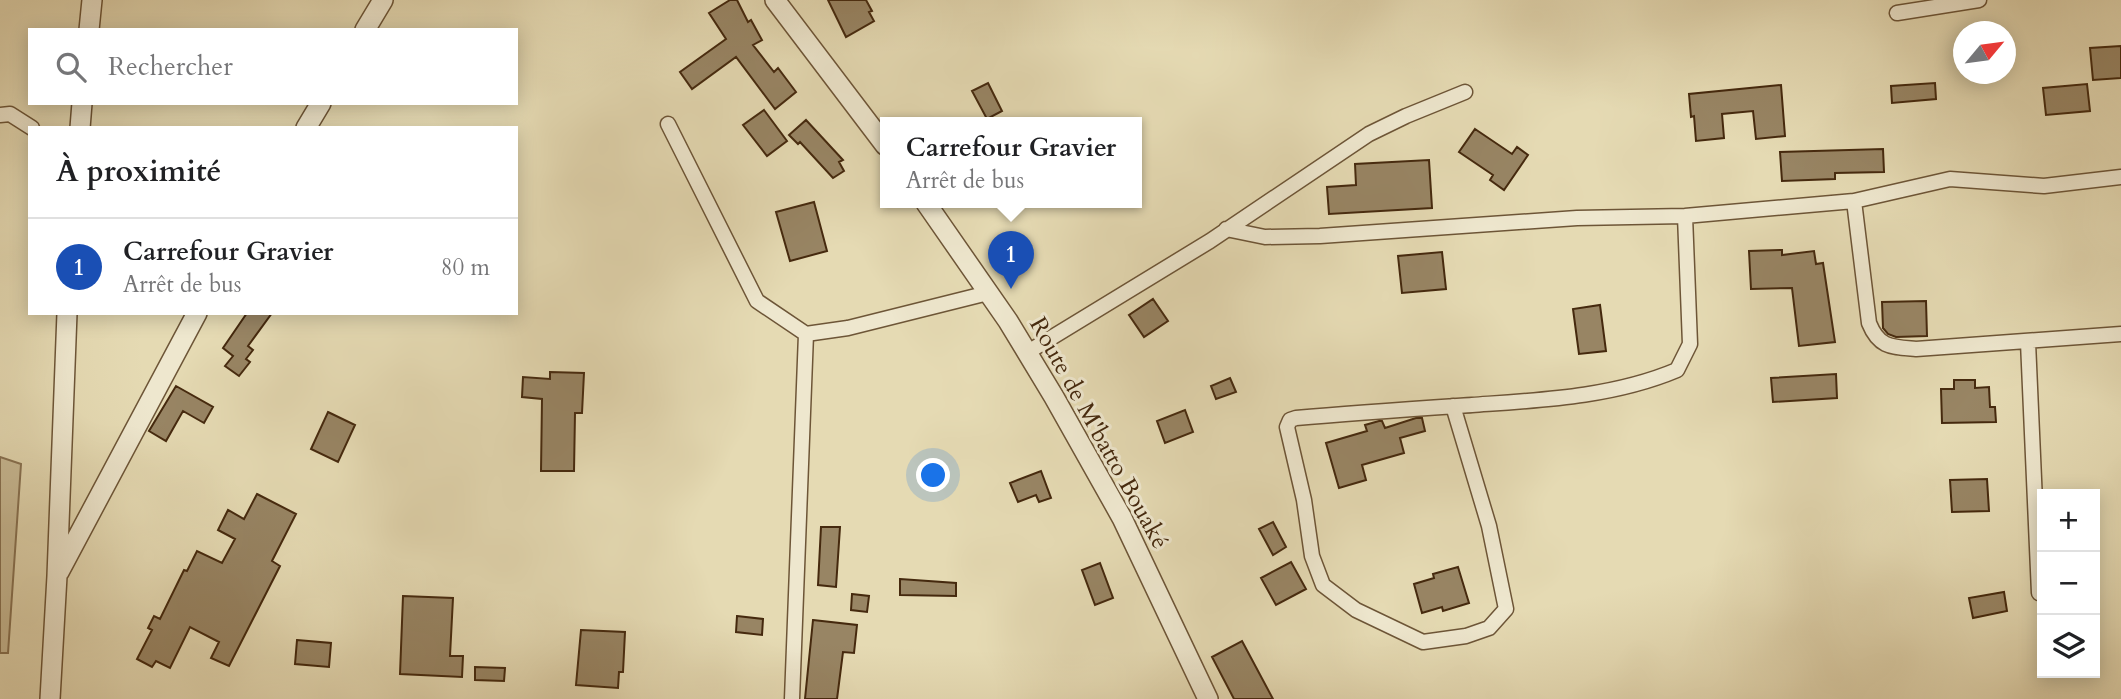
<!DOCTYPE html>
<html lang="fr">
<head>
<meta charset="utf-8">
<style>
	body { margin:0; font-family:Cardo,serif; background:#f6f6f6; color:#202124 }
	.controls { position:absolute; right:21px; bottom:21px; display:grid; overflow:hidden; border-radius:0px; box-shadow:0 4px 18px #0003 }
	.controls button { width:63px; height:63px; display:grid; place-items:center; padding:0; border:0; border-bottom:2px solid #e0e0e0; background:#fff; color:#202124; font:35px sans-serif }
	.compass { position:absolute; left:1953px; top:21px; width:63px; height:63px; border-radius:50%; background:#fff; box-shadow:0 4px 18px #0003; rotate:61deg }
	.you { position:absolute; left:934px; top:476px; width:24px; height:24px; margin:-18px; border:5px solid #fff; border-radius:50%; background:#1a73e8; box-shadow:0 0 0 10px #1a73e833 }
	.badge { display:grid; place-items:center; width:46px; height:46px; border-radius:50%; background:#8f2418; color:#fff; font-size:23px; font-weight:700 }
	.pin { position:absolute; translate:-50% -58px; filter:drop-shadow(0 2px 4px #0008) }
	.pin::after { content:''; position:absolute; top:37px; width:24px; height:21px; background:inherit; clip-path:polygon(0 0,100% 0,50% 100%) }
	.popup { position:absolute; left:880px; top:117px; width:262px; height:91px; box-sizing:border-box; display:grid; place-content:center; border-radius:0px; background:#fff; filter:drop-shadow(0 2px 5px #0005); font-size:23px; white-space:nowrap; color:#757577 }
	.popup b { font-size:26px; color:#202124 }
	.popup::after { content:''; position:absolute; left:50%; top:100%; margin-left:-14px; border:14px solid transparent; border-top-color:#fff }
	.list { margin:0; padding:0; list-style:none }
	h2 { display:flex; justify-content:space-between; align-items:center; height:91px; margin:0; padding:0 28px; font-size:30px }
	h2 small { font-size:23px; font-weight:400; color:#757577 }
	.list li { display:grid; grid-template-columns:46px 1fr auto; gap:21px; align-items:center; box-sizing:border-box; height:98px; padding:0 28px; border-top:2px solid #e0e0e0 }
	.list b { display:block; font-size:26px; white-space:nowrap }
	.list p { margin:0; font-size:23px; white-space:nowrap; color:#757577 }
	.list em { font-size:23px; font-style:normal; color:#757577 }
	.icon { flex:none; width:38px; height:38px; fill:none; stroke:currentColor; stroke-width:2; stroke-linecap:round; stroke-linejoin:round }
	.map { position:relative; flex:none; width:2121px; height:699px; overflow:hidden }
	.search { position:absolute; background:#fff; box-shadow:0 4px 18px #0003; left:28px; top:28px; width:490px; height:77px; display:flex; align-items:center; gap:18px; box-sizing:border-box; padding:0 24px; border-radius:0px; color:#757577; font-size:26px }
	.panel { position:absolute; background:#fff; box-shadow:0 4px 18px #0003; left:28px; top:126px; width:490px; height:189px; border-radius:0px }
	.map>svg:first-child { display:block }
</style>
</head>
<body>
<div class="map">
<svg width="2121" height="699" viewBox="0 0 2121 699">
	<rect width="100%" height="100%" fill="#e5dab3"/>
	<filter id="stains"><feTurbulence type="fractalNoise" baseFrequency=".00286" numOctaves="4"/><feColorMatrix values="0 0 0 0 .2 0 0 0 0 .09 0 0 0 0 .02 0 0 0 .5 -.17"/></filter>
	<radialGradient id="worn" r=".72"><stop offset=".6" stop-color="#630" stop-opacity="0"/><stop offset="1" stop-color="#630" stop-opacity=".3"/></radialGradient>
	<path fill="#cabc97" stroke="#887252" stroke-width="2" d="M 0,457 L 21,464 L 8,653 L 0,653 Z"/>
	<path fill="#988564" stroke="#45290e" stroke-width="2" d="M 730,0 L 737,0 L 748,22 L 751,20 L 762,40 L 753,45 L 774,72 L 778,68 L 796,92 L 775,109 L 736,57 L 692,89 L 680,72 L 726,39 L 709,13 Z
		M 828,0 L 866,0 L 872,11 L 869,12 L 874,21 L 846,37 Z
		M 2121,46 L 2121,78 L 2093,80 L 2090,48 Z
		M 988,83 L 1002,111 L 987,119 L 972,91 Z
		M 1935,83 L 1936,99 L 1892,103 L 1891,86 Z
		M 2087,84 L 2090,111 L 2046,115 L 2043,88 Z
		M 1781,85 L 1785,136 L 1756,139 L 1753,111 L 1722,114 L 1724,138 L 1696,141 L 1694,116 L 1691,117 L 1689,94 Z
		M 764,110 L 787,141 L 767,156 L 743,125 Z
		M 806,120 L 843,160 L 839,162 L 844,171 L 833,178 L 800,142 L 798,144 L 789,135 Z
		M 1475,129 L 1512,154 L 1517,147 L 1528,155 L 1504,190 L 1490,180 L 1493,175 L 1459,152 Z
		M 1883,149 L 1884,172 L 1835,173 L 1835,179 L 1782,181 L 1780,152 Z
		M 1429,160 L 1432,208 L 1329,214 L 1327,187 L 1356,185 L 1355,164 Z
		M 814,202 L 827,251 L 790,261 L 776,212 Z
		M 1782,250 L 1782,255 L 1814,251 L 1816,264 L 1823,263 L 1835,342 L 1799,346 L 1792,288 L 1751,289 L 1749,251 Z
		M 1442,252 L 1446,289 L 1402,293 L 1398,256 Z
		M 1153,299 L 1168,321 L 1144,337 L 1129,315 Z
		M 1926,301 L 1927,336 L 1896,337 L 1888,334 L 1883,328 L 1882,302 Z
		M 1600,305 L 1606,351 L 1579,354 L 1573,309 Z
		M 247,313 L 272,313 L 248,346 L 253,350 L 246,359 L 250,362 L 239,376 L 225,366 L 233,356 L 223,348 Z
		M 550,372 L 584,373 L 582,413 L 575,413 L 574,471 L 541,471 L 542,399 L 522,397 L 523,377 L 550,379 Z
		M 1836,374 L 1837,398 L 1773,402 L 1771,378 Z
		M 1230,378 L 1236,392 L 1216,399 L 1211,386 Z
		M 1954,380 L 1975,380 L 1975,388 L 1989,387 L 1990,407 L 1995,407 L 1996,422 L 1942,423 L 1941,389 L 1954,389 Z
		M 176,386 L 213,407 L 204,423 L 183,411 L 166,441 L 149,431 Z
		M 1185,410 L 1193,432 L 1165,443 L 1157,421 Z
		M 328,412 L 355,425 L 338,462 L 311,449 Z
		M 1416,418 L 1422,418 L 1425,431 L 1400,438 L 1404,453 L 1362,465 L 1366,480 L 1339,488 L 1326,443 L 1367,431 L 1365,425 L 1379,421 L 1382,421 L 1385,428 Z
		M 1041,471 L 1051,498 L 1039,502 L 1036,495 L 1018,502 L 1010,483 Z
		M 1987,479 L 1989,511 L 1952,512 L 1950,480 Z
		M 257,494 L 296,514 L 272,561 L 280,566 L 229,666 L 211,658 L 219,642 L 190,627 L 170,668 L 156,661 L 152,667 L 137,659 L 152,630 L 148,628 L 154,616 L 160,619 L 184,570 L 187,571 L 197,551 L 222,563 L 235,539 L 218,530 L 228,510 L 244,519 Z
		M 1273,522 L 1286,547 L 1273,555 L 1259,529 Z
		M 821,527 L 840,527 L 836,587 L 818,585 Z
		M 1291,562 L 1306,589 L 1276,605 L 1261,578 Z
		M 1100,563 L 1113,598 L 1095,605 L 1082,570 Z
		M 1458,567 L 1469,603 L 1443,611 L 1442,607 L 1422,613 L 1414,584 L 1434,578 L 1433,574 Z
		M 900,579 L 956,583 L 956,596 L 900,595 Z
		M 2004,592 L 2007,611 L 1973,618 L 1969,598 Z
		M 852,594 L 869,596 L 867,612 L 851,610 Z
		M 403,596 L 453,598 L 450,656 L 463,656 L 462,677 L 400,674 Z
		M 737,616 L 763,619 L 762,635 L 736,632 Z
		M 813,620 L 857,625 L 854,653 L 843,652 L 837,699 L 805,699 Z
		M 581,630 L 625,632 L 623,672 L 619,672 L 618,688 L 576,685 Z
		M 297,640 L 331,643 L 329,667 L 295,664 Z
		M 1242,641 L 1273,699 L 1234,699 L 1212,657 Z
		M 475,667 L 505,668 L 504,681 L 475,680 Z"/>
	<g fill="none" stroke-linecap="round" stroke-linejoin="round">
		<defs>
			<path id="minor" d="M 1897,13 L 1979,0
				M 0,115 L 10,114 L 32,128
				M 668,124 L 757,301 L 806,334 L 848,328 L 988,293
				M 1854,201 L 1869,323 C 1879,348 1892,347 1916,349 L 2121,334
				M 1226,229 L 1265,237 L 1320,236 L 1577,218 L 1685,216 L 1854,201 L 1950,179 L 2044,186 L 2121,177
				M 2028,342 L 2039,593
				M 1028,352 L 1210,241 L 1369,134 L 1406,116 L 1465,92
				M 1453,406 L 1489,526 L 1506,609 L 1489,628 L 1466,636 L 1423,642 L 1356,610 L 1323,585 L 1312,556 L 1304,500 L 1287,427 L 1290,420 L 1296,418 C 1355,413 1414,409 1472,405 C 1542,400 1613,397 1677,370 L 1690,344 L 1685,216
				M 792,699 L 806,334"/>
			<path id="tertiary" d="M 775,0 L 885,145
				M 89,30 L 92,0
				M 365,30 L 383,0
				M 80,128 L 82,103
				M 306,128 L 321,103
				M 926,203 L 1008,321 L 1054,397 L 1122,518 L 1208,699
				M 59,572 L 197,313
				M 50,699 L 57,576 L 67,313"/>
		</defs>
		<use href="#minor" stroke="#6d5537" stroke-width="17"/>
		<use href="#tertiary" stroke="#6d5537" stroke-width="22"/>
		<use href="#minor" stroke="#eee7ce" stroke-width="14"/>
		<use href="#tertiary" stroke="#eee7ce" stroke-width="19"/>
	</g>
	<g text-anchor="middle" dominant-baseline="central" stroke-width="6" stroke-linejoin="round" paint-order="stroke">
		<g font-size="24" fill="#45290e" stroke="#eee7ce">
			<text transform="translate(1099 433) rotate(61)">Route de M'batto Bouaké</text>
		</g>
	</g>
	<rect width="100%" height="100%" filter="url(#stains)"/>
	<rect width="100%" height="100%" fill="url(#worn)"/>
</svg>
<div class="controls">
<button>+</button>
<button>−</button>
<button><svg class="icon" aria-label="layers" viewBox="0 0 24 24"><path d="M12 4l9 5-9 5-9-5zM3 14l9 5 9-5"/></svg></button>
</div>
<svg class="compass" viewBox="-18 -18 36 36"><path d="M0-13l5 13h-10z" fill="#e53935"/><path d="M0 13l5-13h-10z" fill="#757577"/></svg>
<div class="you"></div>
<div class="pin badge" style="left:1011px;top:289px;background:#1a4fb4">1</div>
<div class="popup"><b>Carrefour Gravier</b>Arrêt de bus</div>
<div class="search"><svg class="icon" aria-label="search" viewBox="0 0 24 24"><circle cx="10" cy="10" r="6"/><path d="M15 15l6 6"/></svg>Rechercher</div>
<section class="panel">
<h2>À proximité<small></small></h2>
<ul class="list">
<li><span class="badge" style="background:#1a4fb4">1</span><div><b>Carrefour Gravier</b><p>Arrêt de bus</p></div><em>80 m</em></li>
</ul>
</section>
</div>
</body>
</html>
